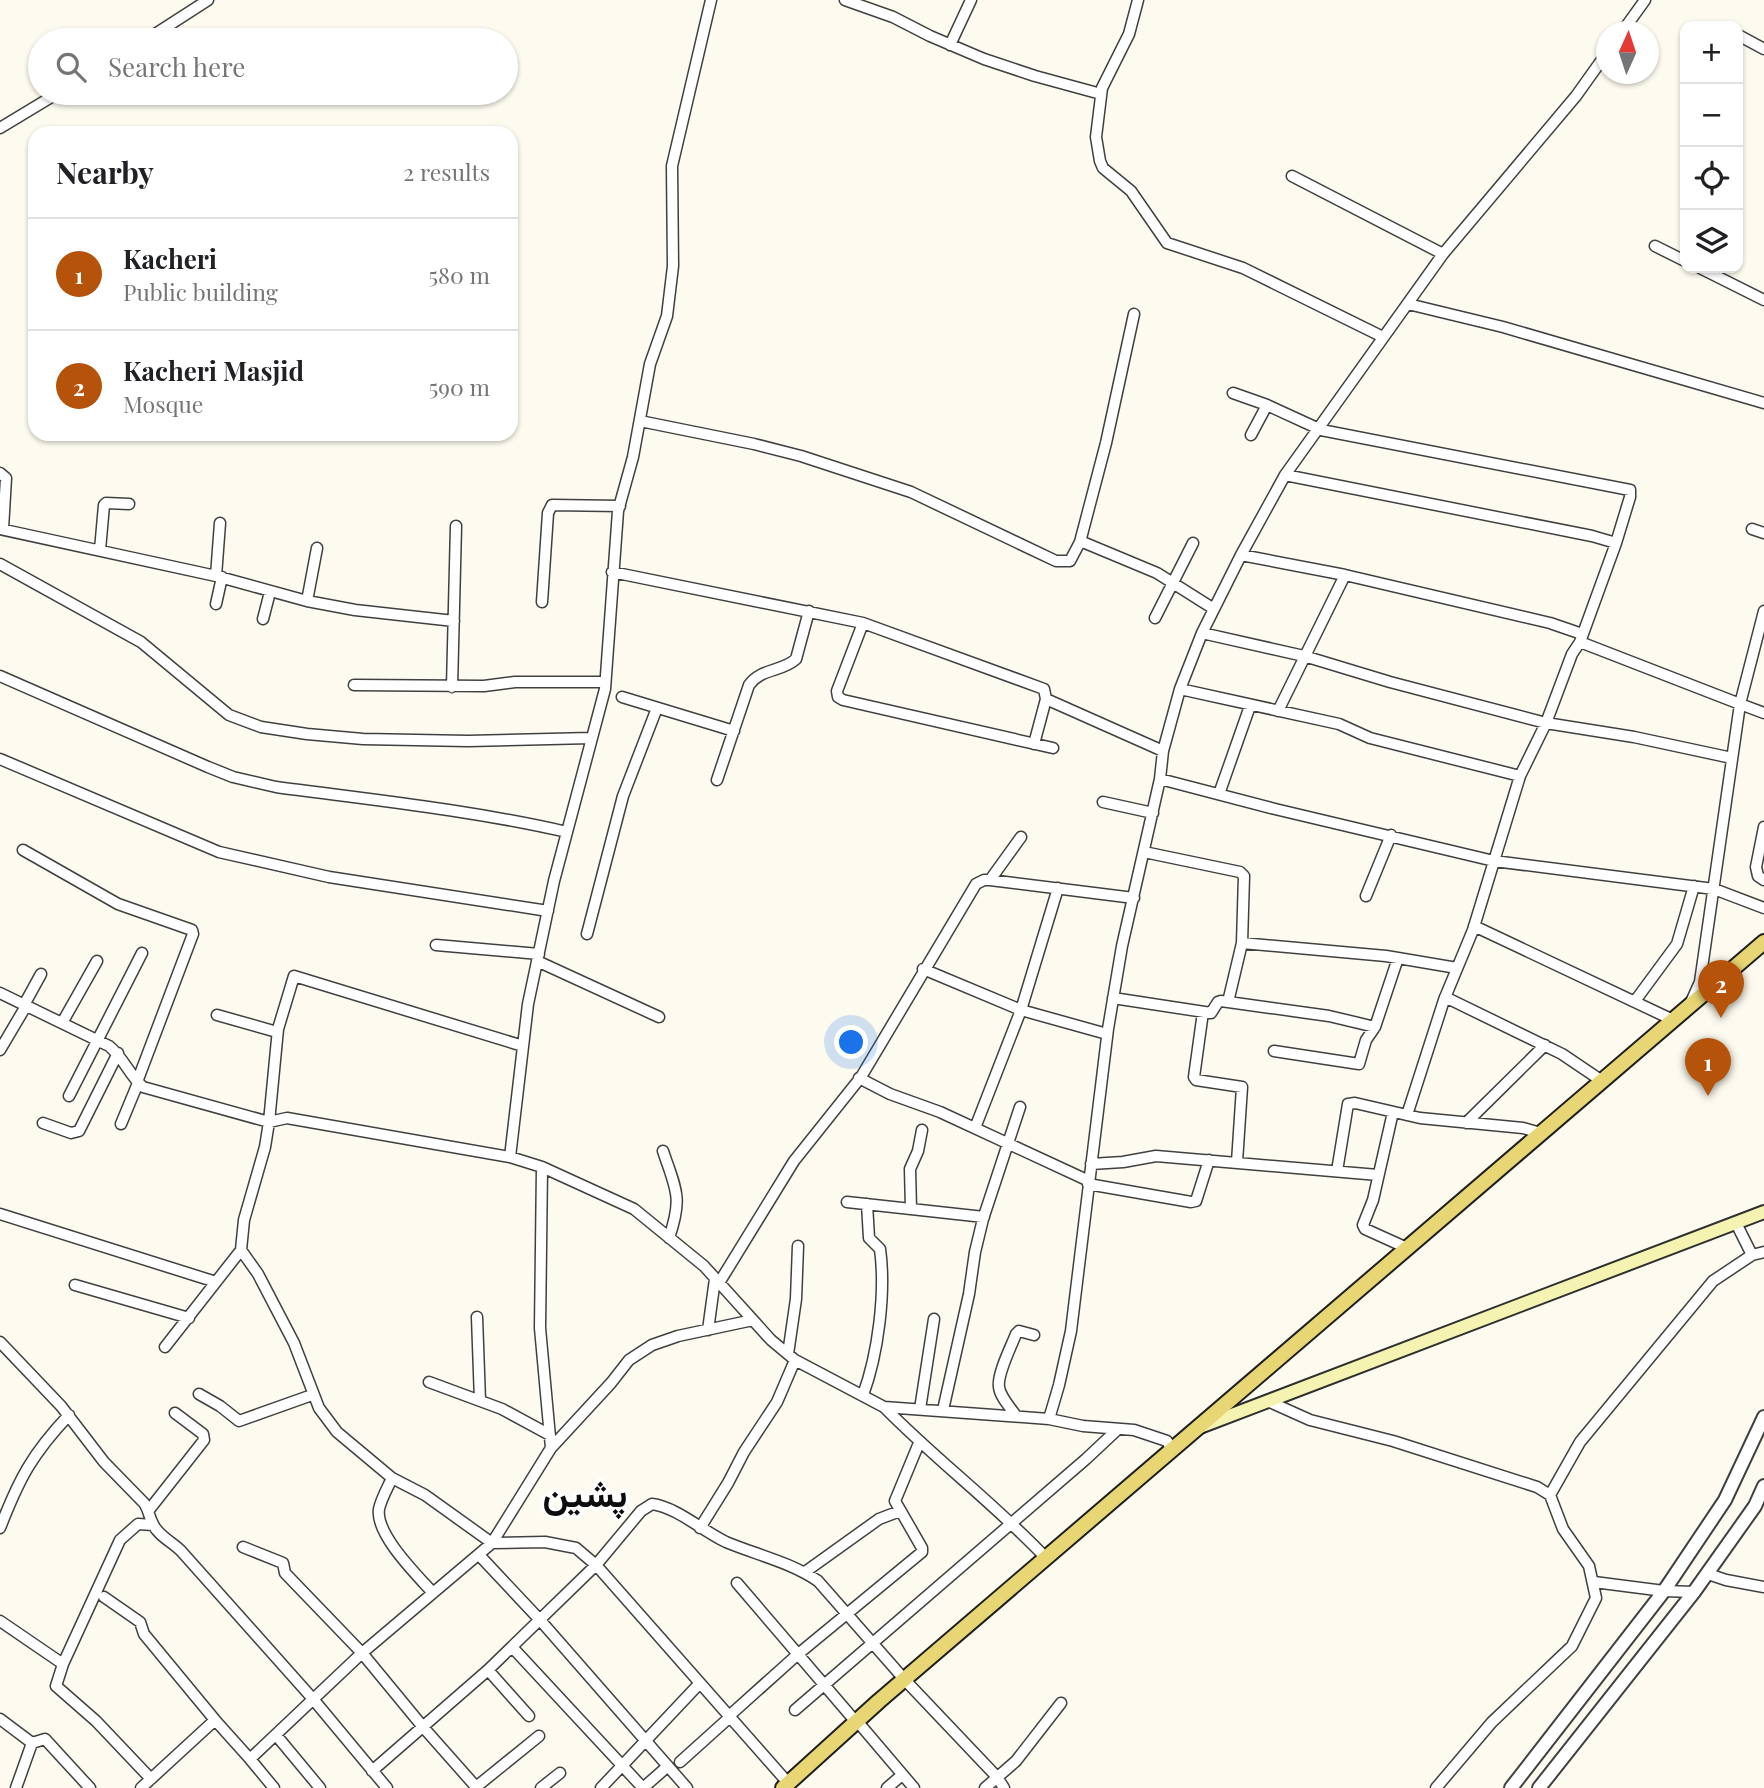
<!DOCTYPE html>
<html lang="en">
<head>
<meta charset="utf-8">
<style>
	body { margin:0; font-family:"Playfair Display",Vazirmatn,serif; background:#f6f6f6; color:#202124 }
	.controls { position:absolute; right:21px; top:21px; display:grid; overflow:hidden; border-radius:14px; box-shadow:0 2px 5px #0004 }
	.controls button { width:63px; height:63px; display:grid; place-items:center; padding:0; border:0; border-bottom:2px solid #e0e0e0; background:#fff; color:#202124; font:35px sans-serif }
	.compass { position:absolute; left:1596px; top:21px; width:63px; height:63px; border-radius:50%; background:#fff; box-shadow:0 2px 5px #0004; rotate:3deg }
	.you { position:absolute; left:852px; top:1043px; width:24px; height:24px; margin:-18px; border:5px solid #fff; border-radius:50%; background:#1a73e8; box-shadow:0 0 0 10px #1a73e833 }
	.badge { display:grid; place-items:center; width:46px; height:46px; border-radius:50%; background:#b45309; color:#fff; font-size:23px; font-weight:700 }
	.pin { position:absolute; translate:-50% -58px; filter:drop-shadow(0 2px 4px #0008) }
	.pin::after { content:''; position:absolute; top:37px; width:24px; height:21px; background:inherit; clip-path:polygon(0 0,100% 0,50% 100%) }
	.list { margin:0; padding:0; list-style:none }
	h2 { display:flex; justify-content:space-between; align-items:center; height:91px; margin:0; padding:0 28px; font-size:30px }
	h2 small { font-size:23px; font-weight:400; color:#757577 }
	.list li { display:grid; grid-template-columns:46px 1fr auto; gap:21px; align-items:center; box-sizing:border-box; height:112px; padding:0 28px; border-top:2px solid #e0e0e0 }
	.list b { display:block; font-size:26px; white-space:nowrap }
	.list p { margin:0; font-size:23px; white-space:nowrap; color:#757577 }
	.list em { font-size:23px; font-style:normal; color:#757577 }
	.icon { flex:none; width:38px; height:38px; fill:none; stroke:currentColor; stroke-width:2; stroke-linecap:round; stroke-linejoin:round }
	.map { position:relative; flex:none; width:1764px; height:1788px; overflow:hidden }
	.search { position:absolute; background:#fff; box-shadow:0 2px 5px #0004; left:28px; top:28px; width:490px; height:77px; display:flex; align-items:center; gap:18px; box-sizing:border-box; padding:0 24px; border-radius:38px; color:#757577; font-size:26px }
	.panel { position:absolute; background:#fff; box-shadow:0 2px 5px #0004; left:28px; top:126px; width:490px; height:315px; border-radius:21px }
	.map>svg:first-child { display:block }
</style>
</head>
<body>
<div class="map">
<svg width="1764" height="1788" viewBox="0 0 1764 1788">
	<rect width="100%" height="100%" fill="#fdfbef"/>
	<g fill="none" stroke-linecap="round" stroke-linejoin="round">
		<defs>
			<path id="minor" d="M 845,0 L 893,17 L 930,36 L 984,59 L 1035,76 L 1101,94
				M 1138,0 L 1129,34 L 1102,88 L 1096,137 L 1100,161 L 1103,168 L 1131,191 L 1167,243 L 1243,268 L 1383,337
				M 1622,32 L 1645,0
				M 1738,35 L 1764,49
				M 146,40 L 208,0
				M 950,45 L 971,0
				M 0,128 L 58,93
				M 1292,176 L 1443,254
				M 1655,246 L 1685,261
				M 1700,268 L 1764,300
				M 1408,304 L 1503,327 L 1764,403
				M 1233,393 L 1267,405 L 1317,428
				M 640,421 L 754,444 L 801,456 L 911,492 L 1056,561 L 1070,561 L 1080,542 L 1085,543 L 1157,573 L 1214,609
				M 1316,429 L 1630,490 L 1630,497 L 1616,543
				M 1251,435 L 1267,405
				M 0,473 L 6,478 L 3,529
				M 1285,475 L 1592,536 L 1616,543 L 1580,642 L 1740,704 L 1700,982 L 1691,1002
				M 0,529 L 216,576 L 307,601 L 355,610 L 454,621
				M 1752,529 L 1764,533
				M 1080,542 L 1106,443 L 1134,314
				M 100,550 L 104,505 L 106,503 L 129,504
				M 1241,555 L 1345,575 L 1550,623 L 1582,634
				M 0,564 L 141,642 L 229,715 L 261,727 L 307,734 L 363,739 L 468,741 L 591,738
				M 612,572 L 863,623 L 1044,689 L 1046,699 L 1163,751
				M 216,576 L 220,523
				M 307,601 L 317,548
				M 542,602 L 548,513 L 552,505 L 620,506
				M 216,604 L 222,577
				M 1764,611 L 1740,704 L 1764,713
				M 1155,618 L 1193,543
				M 263,619 L 270,592
				M 863,623 L 837,691 L 838,697 L 843,700 L 1053,748
				M 1202,633 L 1304,656 L 1390,682 L 1546,723 L 1634,737 L 1732,758
				M 0,676 L 208,767 L 233,777 L 276,787 C 374,800 471,810 567,832
				M 354,685 L 484,686 L 515,682 L 605,682
				M 452,687 L 456,526
				M 1180,689 L 1339,724 L 1370,738 L 1520,776
				M 622,697 L 734,731
				M 1278,711 L 1345,575
				M 1034,744 L 1046,699
				M 0,759 L 219,852 L 329,877 L 548,911
				M 1160,779 L 1275,809 L 1494,861 L 1714,889 L 1764,908
				M 717,780 L 749,685 C 761,668 782,672 796,659 L 809,611
				M 1219,794 L 1250,706
				M 1103,802 L 1153,813
				M 1764,827 L 1756,867 L 1758,876 L 1764,880
				M 23,850 L 118,904 L 192,930 L 193,934 L 137,1082
				M 1144,852 L 1240,872 L 1244,876 L 1242,943 L 1228,1002
				M 990,880 L 1021,837
				M 1366,896 L 1391,835
				M 1474,926 L 1673,1020
				M 587,934 L 623,796 L 657,708
				M 1242,943 L 1386,956 L 1457,968
				M 436,945 L 539,954
				M 537,961 L 659,1017
				M 923,969 L 1021,1010 L 1107,1034
				M 0,993 L 109,1046 C 124,1058 129,1075 143,1087 L 269,1122 L 287,1118 L 510,1157 L 542,1167 L 634,1209 L 704,1266 L 771,1340 L 795,1360 L 884,1407 L 1049,1419
				M 1445,997 L 1562,1054 L 1602,1081
				M 1113,998 L 1211,1013 L 1218,1002 L 1221,1001 L 1329,1016 L 1375,1027
				M 1635,1001 L 1677,944 L 1694,886
				M 24,1005 L 41,974
				M 1203,1012 L 1194,1077 L 1196,1080 L 1242,1087 L 1237,1162
				M 217,1015 L 277,1032
				M 62,1023 L 97,961
				M 523,1046 L 294,976 L 278,1029 L 269,1122 L 265,1147 L 244,1220 L 241,1250 L 258,1274 L 294,1343 L 319,1408 L 337,1432 L 392,1478 L 425,1495 L 492,1543 L 545,1542 L 576,1548 L 596,1565 L 789,1784
				M 0,1050 L 26,1006
				M 1274,1051 L 1359,1064 L 1366,1040 L 1375,1027 L 1398,958
				M 859,1078 L 890,1094 L 940,1112 L 1089,1181
				M 69,1096 L 142,953
				M 1393,1112 L 1373,1200 L 1363,1225 L 1365,1229 L 1407,1248
				M 1407,1115 L 1444,1000 L 1473,930 L 1520,776 L 1546,723 L 1572,654 L 1580,642
				M 43,1123 L 71,1133 L 79,1131 L 118,1053
				M 1466,1123 L 1545,1045
				M 121,1124 L 138,1083
				M 975,1128 L 1021,1010 L 1058,888
				M 663,1151 C 676,1190 683,1197 669,1238
				M 510,1157 L 528,1004 L 554,881 L 605,689 L 618,511 L 633,457 L 650,364 L 667,316 L 673,266 L 672,166 L 711,0
				M 1091,1164 L 1123,1162 L 1156,1156 L 1378,1175
				M 1337,1171 L 1348,1104 L 1355,1103 L 1420,1118 L 1523,1128 L 1541,1133
				M 1088,1184 L 1191,1202 L 1196,1201 L 1209,1160
				M 847,1202 L 984,1217
				M 911,1209 L 910,1169 L 918,1151 L 922,1130
				M 0,1214 L 216,1282
				M 1736,1223 L 1752,1255
				M 719,1283 L 794,1161 L 861,1077 L 976,884 L 984,880 L 990,880 L 1134,898
				M 75,1285 L 189,1318
				M 477,1317 L 480,1401
				M 708,1330 L 715,1279
				M 0,1342 L 61,1406 L 104,1462 L 144,1503 C 149,1510 149,1517 153,1524 C 158,1536 174,1543 182,1552 L 313,1699 L 387,1788
				M 165,1347 L 241,1250
				M 788,1354 L 796,1299 L 798,1246
				M 429,1382 L 502,1409 L 550,1435
				M 199,1394 L 220,1406 L 239,1421 L 312,1395
				M 863,1395 C 878,1354 886,1293 880,1249 L 869,1238 L 867,1204
				M 1270,1402 L 1310,1420 L 1393,1441 L 1537,1487 L 1550,1495 L 1563,1529 L 1589,1566 L 1596,1598 L 1572,1646 L 1492,1722 L 1436,1788
				M 884,1407 C 936,1460 995,1504 1046,1558
				M 920,1409 L 934,1319
				M 943,1410 L 969,1294 L 975,1252 L 983,1219 L 1020,1107
				M 1016,1416 C 1011,1408 1000,1397 999,1387 C 997,1374 1011,1347 1016,1334 L 1019,1331 L 1034,1335
				M 551,1448 L 611,1383 L 629,1360 L 652,1345 L 678,1336 L 753,1320
				M 1172,1450 L 1167,1441 L 1134,1430 L 1083,1426 L 1049,1419 L 1059,1385 L 1071,1331 L 1108,1029 L 1122,946 L 1160,779 L 1163,751 L 1180,689 L 1202,633 L 1241,555 L 1285,475 L 1443,254 L 1576,96 L 1606,54
				M 392,1478 C 388,1487 381,1499 379,1509 C 375,1534 417,1575 433,1593
				M 1550,1495 L 1580,1442 L 1713,1281 L 1752,1255 L 1764,1252
				M 149,1510 L 204,1440 L 203,1434 L 175,1413
				M 0,1528 C 19,1479 32,1454 69,1415
				M 700,1528 L 728,1483 L 744,1452 L 777,1402 L 795,1360
				M 243,1547 L 283,1563 L 285,1573 L 362,1653 L 423,1727 L 477,1788
				M 479,1555 L 540,1620 L 687,1788
				M 805,1572 L 879,1519 L 900,1511
				M 1708,1574 L 1726,1580 L 1764,1587
				M 1594,1582 L 1664,1591 L 1694,1592
				M 737,1583 L 856,1722
				M 104,1597 L 140,1622 L 144,1634 L 215,1720
				M 0,1621 L 63,1664
				M 512,1647 L 643,1788 L 668,1766
				M 488,1670 L 529,1716
				M 795,1710 L 1086,1459 L 1118,1429
				M 729,1716 L 797,1655 L 922,1552 L 922,1548 L 895,1501 L 919,1443
				M 0,1719 L 32,1743
				M 857,1721 L 914,1788
				M 276,1735 L 320,1788
				M 250,1759 L 274,1788
				M 680,1762 L 730,1717
				M 372,1771 L 488,1670 L 596,1565 L 641,1511 L 652,1504 C 676,1507 703,1531 726,1542 C 757,1555 790,1562 818,1581 L 904,1679 L 997,1777 L 1004,1788
				M 151,1779 L 96,1721 L 56,1686 L 63,1664 L 120,1540 L 138,1524 L 153,1525
				M 476,1787 L 539,1736
				M 16,1788 L 32,1743 L 45,1739 L 90,1788
				M 141,1788 L 215,1720 L 250,1759 L 362,1653 L 492,1543 L 551,1448 L 540,1328 L 542,1167
				M 541,1788 L 560,1773
				M 601,1788 L 700,1683
				M 887,1788 L 902,1775
				M 985,1788 L 1016,1761 L 1061,1703"/>
			<path id="tertiary" d="M 1511,1788 L 1664,1591 L 1725,1500 L 1764,1417
				M 1539,1788 L 1694,1592 L 1755,1506 L 1764,1486"/>
			<path id="secondary" d="M 1200,1427 L 1764,1212"/>
			<path id="primary" d="M 783,1788 L 879,1701 L 1764,942"/>
		</defs>
		<use href="#minor" stroke="#404040" stroke-width="13"/>
		<use href="#tertiary" stroke="#404040" stroke-width="16"/>
		<use href="#secondary" stroke="#2f2f2f" stroke-width="16"/>
		<use href="#primary" stroke="#1e1e1e" stroke-width="18"/>
		<use href="#minor" stroke="#fff" stroke-width="10"/>
		<use href="#tertiary" stroke="#fff" stroke-width="12"/>
		<use href="#secondary" stroke="#f5f3b2" stroke-width="12"/>
		<use href="#primary" stroke="#e8d674" stroke-width="14"/>
	</g>
	<g text-anchor="middle" dominant-baseline="central" stroke-width="7" stroke-linejoin="round" paint-order="stroke">
		<g font-size="37" font-weight="bold" fill="#0d0d0d" stroke="#fff">
			<text x="585" y="1491">پشین</text>
		</g>
	</g>
</svg>
<div class="controls">
<button>+</button>
<button>−</button>
<button><svg class="icon" aria-label="locate" viewBox="0 0 24 24"><circle cx="12" cy="12" r="6"/><path d="M12 2v4M12 18v4M2 12h4M18 12h4"/></svg></button>
<button><svg class="icon" aria-label="layers" viewBox="0 0 24 24"><path d="M12 4l9 5-9 5-9-5zM3 14l9 5 9-5"/></svg></button>
</div>
<svg class="compass" viewBox="-18 -18 36 36"><path d="M0-13l5 13h-10z" fill="#e53935"/><path d="M0 13l5-13h-10z" fill="#757577"/></svg>
<div class="you"></div>
<div class="pin badge" style="left:1708px;top:1096px">1</div>
<div class="pin badge" style="left:1721px;top:1018px">2</div>
<div class="search"><svg class="icon" aria-label="search" viewBox="0 0 24 24"><circle cx="10" cy="10" r="6"/><path d="M15 15l6 6"/></svg>Search here</div>
<section class="panel">
<h2>Nearby<small>2 results</small></h2>
<ul class="list">
<li><span class="badge">1</span><div><b>Kacheri</b><p>Public building</p></div><em>580 m</em></li>
<li><span class="badge">2</span><div><b>Kacheri Masjid</b><p>Mosque</p></div><em>590 m</em></li>
</ul>
</section>
</div>
</body>
</html>
